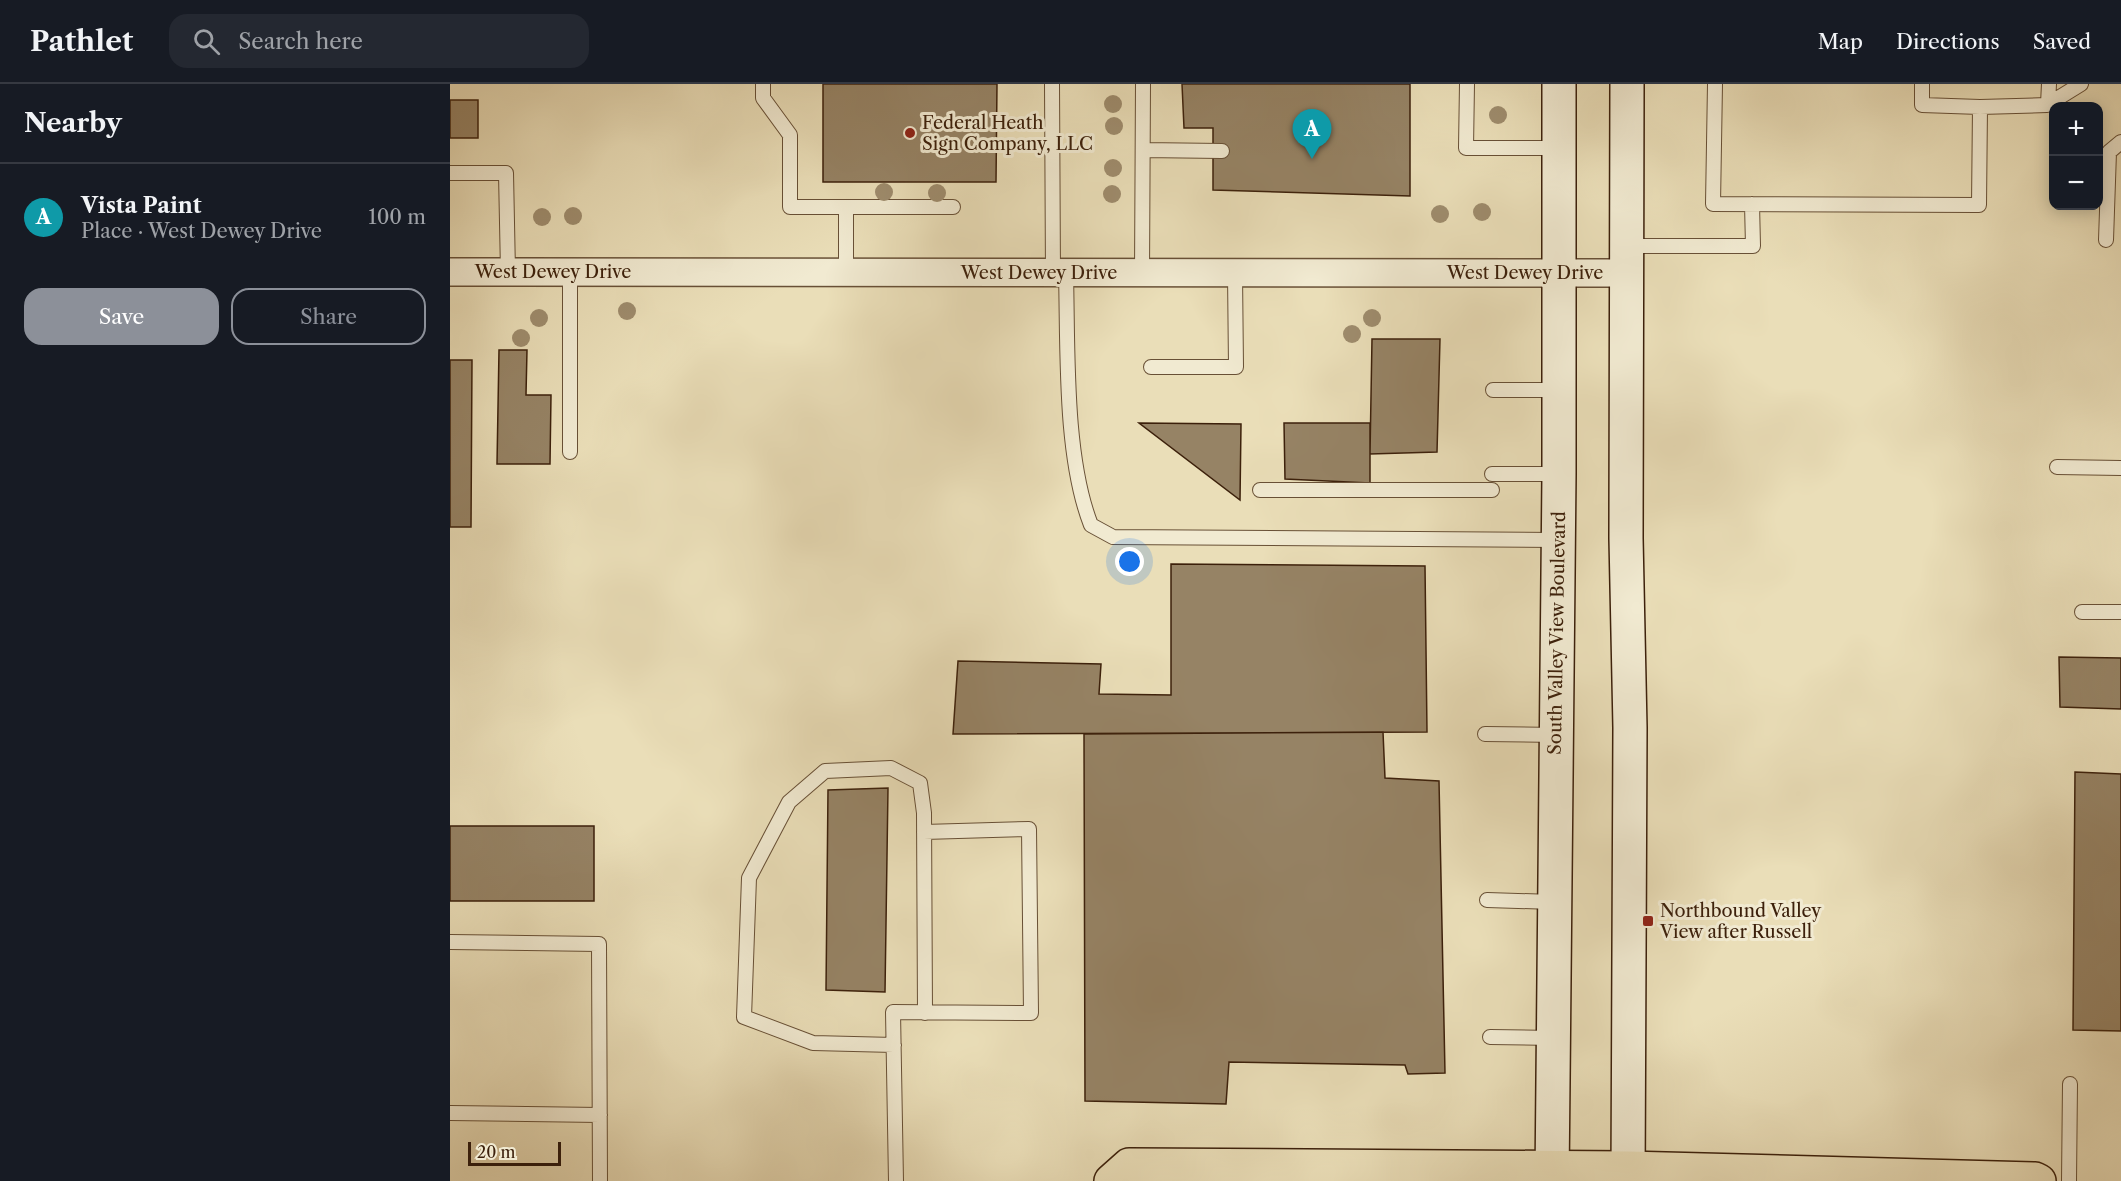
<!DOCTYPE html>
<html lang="en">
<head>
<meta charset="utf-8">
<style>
	body { margin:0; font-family:"Libre Caslon Text",serif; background:#242831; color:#f1f3f6 }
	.controls { position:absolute; right:18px; top:18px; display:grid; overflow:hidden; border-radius:12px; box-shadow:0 3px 15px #0003 }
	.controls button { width:54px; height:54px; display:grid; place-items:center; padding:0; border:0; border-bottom:2px solid #363941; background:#171b24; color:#f1f3f6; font:30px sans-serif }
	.scale { position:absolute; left:18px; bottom:15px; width:93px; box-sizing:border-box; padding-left:6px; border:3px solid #3c200b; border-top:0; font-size:16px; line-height:21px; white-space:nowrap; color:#3c200b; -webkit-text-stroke:4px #f1ead1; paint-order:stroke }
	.you { position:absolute; left:680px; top:478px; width:21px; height:21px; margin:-15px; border:4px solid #fff; border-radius:50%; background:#1a73e8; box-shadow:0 0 0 9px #1a73e833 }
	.badge { display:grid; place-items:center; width:39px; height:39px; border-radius:50%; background:#8c9099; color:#fff; font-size:20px; font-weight:700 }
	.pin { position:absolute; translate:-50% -50px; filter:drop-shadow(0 2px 3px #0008) }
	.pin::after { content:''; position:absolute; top:32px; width:21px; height:18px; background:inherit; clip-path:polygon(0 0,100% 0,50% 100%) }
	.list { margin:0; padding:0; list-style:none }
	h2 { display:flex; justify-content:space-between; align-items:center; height:78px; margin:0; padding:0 24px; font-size:26px }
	h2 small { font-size:20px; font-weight:400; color:#9ea1a6 }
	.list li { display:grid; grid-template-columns:39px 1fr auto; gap:18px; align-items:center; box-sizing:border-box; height:108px; padding:0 24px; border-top:2px solid #363941 }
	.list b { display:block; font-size:22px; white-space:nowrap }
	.list p { margin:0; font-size:20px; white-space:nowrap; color:#9ea1a6 }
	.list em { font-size:20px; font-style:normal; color:#9ea1a6 }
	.actions { display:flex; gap:12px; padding:18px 24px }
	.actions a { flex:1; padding:14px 0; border:2px solid #8c9099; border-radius:18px; text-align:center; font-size:21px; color:#8c9099 }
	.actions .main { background:#8c9099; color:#fff }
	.icon { flex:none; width:33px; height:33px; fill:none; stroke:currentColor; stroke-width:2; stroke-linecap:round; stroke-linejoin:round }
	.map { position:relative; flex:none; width:1671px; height:1097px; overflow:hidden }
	header { display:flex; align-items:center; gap:36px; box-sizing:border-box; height:84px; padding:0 30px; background:#171b24; border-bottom:2px solid #363941 }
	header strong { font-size:28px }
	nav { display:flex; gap:33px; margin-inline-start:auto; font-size:21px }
	.search { width:420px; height:54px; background:#242831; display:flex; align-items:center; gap:15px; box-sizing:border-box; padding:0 21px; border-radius:18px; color:#9ea1a6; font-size:22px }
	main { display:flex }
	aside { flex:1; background:#171b24 }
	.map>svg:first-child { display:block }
</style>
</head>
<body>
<header>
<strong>Pathlet</strong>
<div class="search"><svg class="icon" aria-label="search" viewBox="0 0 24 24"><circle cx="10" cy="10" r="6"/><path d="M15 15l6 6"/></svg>Search here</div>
<nav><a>Map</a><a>Directions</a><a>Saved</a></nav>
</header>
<main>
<aside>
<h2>Nearby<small></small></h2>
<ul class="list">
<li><span class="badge" style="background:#0f9aa8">A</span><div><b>Vista Paint</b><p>Place · West Dewey Drive</p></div><em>100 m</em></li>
</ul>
<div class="actions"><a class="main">Save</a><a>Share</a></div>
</aside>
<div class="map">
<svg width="1671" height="1097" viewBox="0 0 1671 1097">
	<rect width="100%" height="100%" fill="#eadeb8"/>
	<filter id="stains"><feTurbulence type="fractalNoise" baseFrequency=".00333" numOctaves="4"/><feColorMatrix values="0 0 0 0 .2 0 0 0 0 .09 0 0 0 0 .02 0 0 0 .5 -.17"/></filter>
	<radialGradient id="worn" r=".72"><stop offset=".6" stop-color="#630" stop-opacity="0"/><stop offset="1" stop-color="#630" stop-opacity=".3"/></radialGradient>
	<path fill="#968365" stroke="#3c200b" stroke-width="1.5" d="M 373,0 L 547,0 L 546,98 L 373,98 Z
		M 732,0 L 960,0 L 960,112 L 763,106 L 763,44 L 734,44 Z
		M 0,16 L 28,16 L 28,54 L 0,54 Z
		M 922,255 L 990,255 L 987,368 L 920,370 Z
		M 49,266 L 77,266 L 76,311 L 101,311 L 100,380 L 47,380 Z
		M 0,276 L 22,276 L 21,443 L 0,443 Z
		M 689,339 L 791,340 L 790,416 Z
		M 834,339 L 920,339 L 920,399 L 835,395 Z
		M 721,480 L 975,482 L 977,648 L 503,650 L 508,577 L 651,580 L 649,610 L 721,611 Z
		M 1609,573 L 1671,574 L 1671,625 L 1610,623 Z
		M 933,648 L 935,694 L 989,697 L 995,989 L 958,990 L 955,981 L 779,978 L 776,1020 L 635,1017 L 634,650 Z
		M 1625,688 L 1671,690 L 1671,947 L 1623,946 Z
		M 438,704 L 435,908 L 376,906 L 378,706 Z
		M 0,742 L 144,742 L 144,817 L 0,817 Z"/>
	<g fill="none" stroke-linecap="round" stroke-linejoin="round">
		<defs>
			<path id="service" d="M 313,0 L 313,14 L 340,51 L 340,123 L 503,123
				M 602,0 L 603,190
				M 1017,0 L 1016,64 L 1109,64
				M 1265,0 L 1263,120 L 1529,121 L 1530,23 L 1472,21 L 1472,0
				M 1598,20 L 1599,0
				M 1530,23 L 1597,21 L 1631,0
				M 693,66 L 772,67
				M 0,89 L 56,89 L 58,188
				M 396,123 L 396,189
				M 1656,156 L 1659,68 L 1671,58
				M 1177,162 L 1303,162 L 1302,120
				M 616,190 C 618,265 614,372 641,441 L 663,453 L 1108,456
				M 692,190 L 693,0
				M 701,283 L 786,283 L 785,190
				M 1043,306 L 1108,306
				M 120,368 L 120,188
				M 1607,383 L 1671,384
				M 1042,390 L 1109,390
				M 810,406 L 1042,406
				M 1632,528 L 1671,528
				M 1035,650 L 1107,651
				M 1037,816 L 1103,818
				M 0,858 L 149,860 L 150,1097
				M 1040,953 L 1103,954
				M 444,961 L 363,959 L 294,933 L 299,794 L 339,718 L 375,687 L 441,684 L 470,699 L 474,729 L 475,929
				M 0,1029 L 150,1031
				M 446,1097 L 443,928 L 581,929 L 579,745 L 474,748
				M 1619,1097 L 1620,1000"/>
			<path id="minor" d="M 0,188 L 1177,189"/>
			<path id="secondary" d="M 1177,0 L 1176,454 L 1180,644 L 1178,1097
				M 1102,1097 L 1109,390 L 1109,0"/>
			<path id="primary" d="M 661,1097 L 679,1081 L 1178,1084 L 1585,1095 L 1589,1097"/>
		</defs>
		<use href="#service" stroke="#685036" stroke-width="16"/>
		<use href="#minor" stroke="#685036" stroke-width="30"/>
		<use href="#secondary" stroke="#3c200b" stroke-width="36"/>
		<use href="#primary" stroke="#3c200b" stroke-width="36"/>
		<use href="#service" stroke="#f1ead1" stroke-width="14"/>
		<use href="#minor" stroke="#f1ead1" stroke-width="27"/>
		<use href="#secondary" stroke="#f1ead1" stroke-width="33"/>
		<use href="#primary" stroke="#eadeb8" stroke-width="33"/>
	</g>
	<g fill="#9e8c6d">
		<circle cx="663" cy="20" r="9"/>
		<circle cx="1048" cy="31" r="9"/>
		<circle cx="664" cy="42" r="9"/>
		<circle cx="663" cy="84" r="9"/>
		<circle cx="434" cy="108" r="9"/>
		<circle cx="487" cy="109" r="9"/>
		<circle cx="662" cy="110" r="9"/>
		<circle cx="1032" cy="128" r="9"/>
		<circle cx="990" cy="130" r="9"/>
		<circle cx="123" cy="132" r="9"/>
		<circle cx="92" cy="133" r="9"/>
		<circle cx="177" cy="227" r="9"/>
		<circle cx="89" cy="234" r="9"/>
		<circle cx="922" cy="234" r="9"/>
		<circle cx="902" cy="250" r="9"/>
		<circle cx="71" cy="254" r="9"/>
	</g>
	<g fill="#8f2418" stroke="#f1ead1" stroke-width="2">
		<circle cx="460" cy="49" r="6"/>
		<rect x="1192" y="831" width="12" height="12" rx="3"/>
	</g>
	<g text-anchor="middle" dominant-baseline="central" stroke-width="6" stroke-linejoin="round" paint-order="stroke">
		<g font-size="18" fill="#3c200b" stroke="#f1ead1" text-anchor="start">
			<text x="472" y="39">Federal Heath<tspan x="472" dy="21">Sign Company, LLC</tspan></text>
			<text x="1210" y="827">Northbound Valley<tspan x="1210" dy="21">View after Russell</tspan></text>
		</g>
		<g font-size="18" fill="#3c200b" stroke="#f1ead1">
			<text x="103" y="188">West Dewey Drive</text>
			<text x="589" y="189">West Dewey Drive</text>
			<text x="1075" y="189">West Dewey Drive</text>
			<text transform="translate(1107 549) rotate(-89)">South Valley View Boulevard</text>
		</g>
	</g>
	<rect width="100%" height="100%" filter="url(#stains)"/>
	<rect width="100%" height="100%" fill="url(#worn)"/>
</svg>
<div class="controls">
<button>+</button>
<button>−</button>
</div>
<div class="scale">20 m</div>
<div class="you"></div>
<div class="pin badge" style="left:862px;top:75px;background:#0f9aa8">A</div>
</div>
</main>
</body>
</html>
